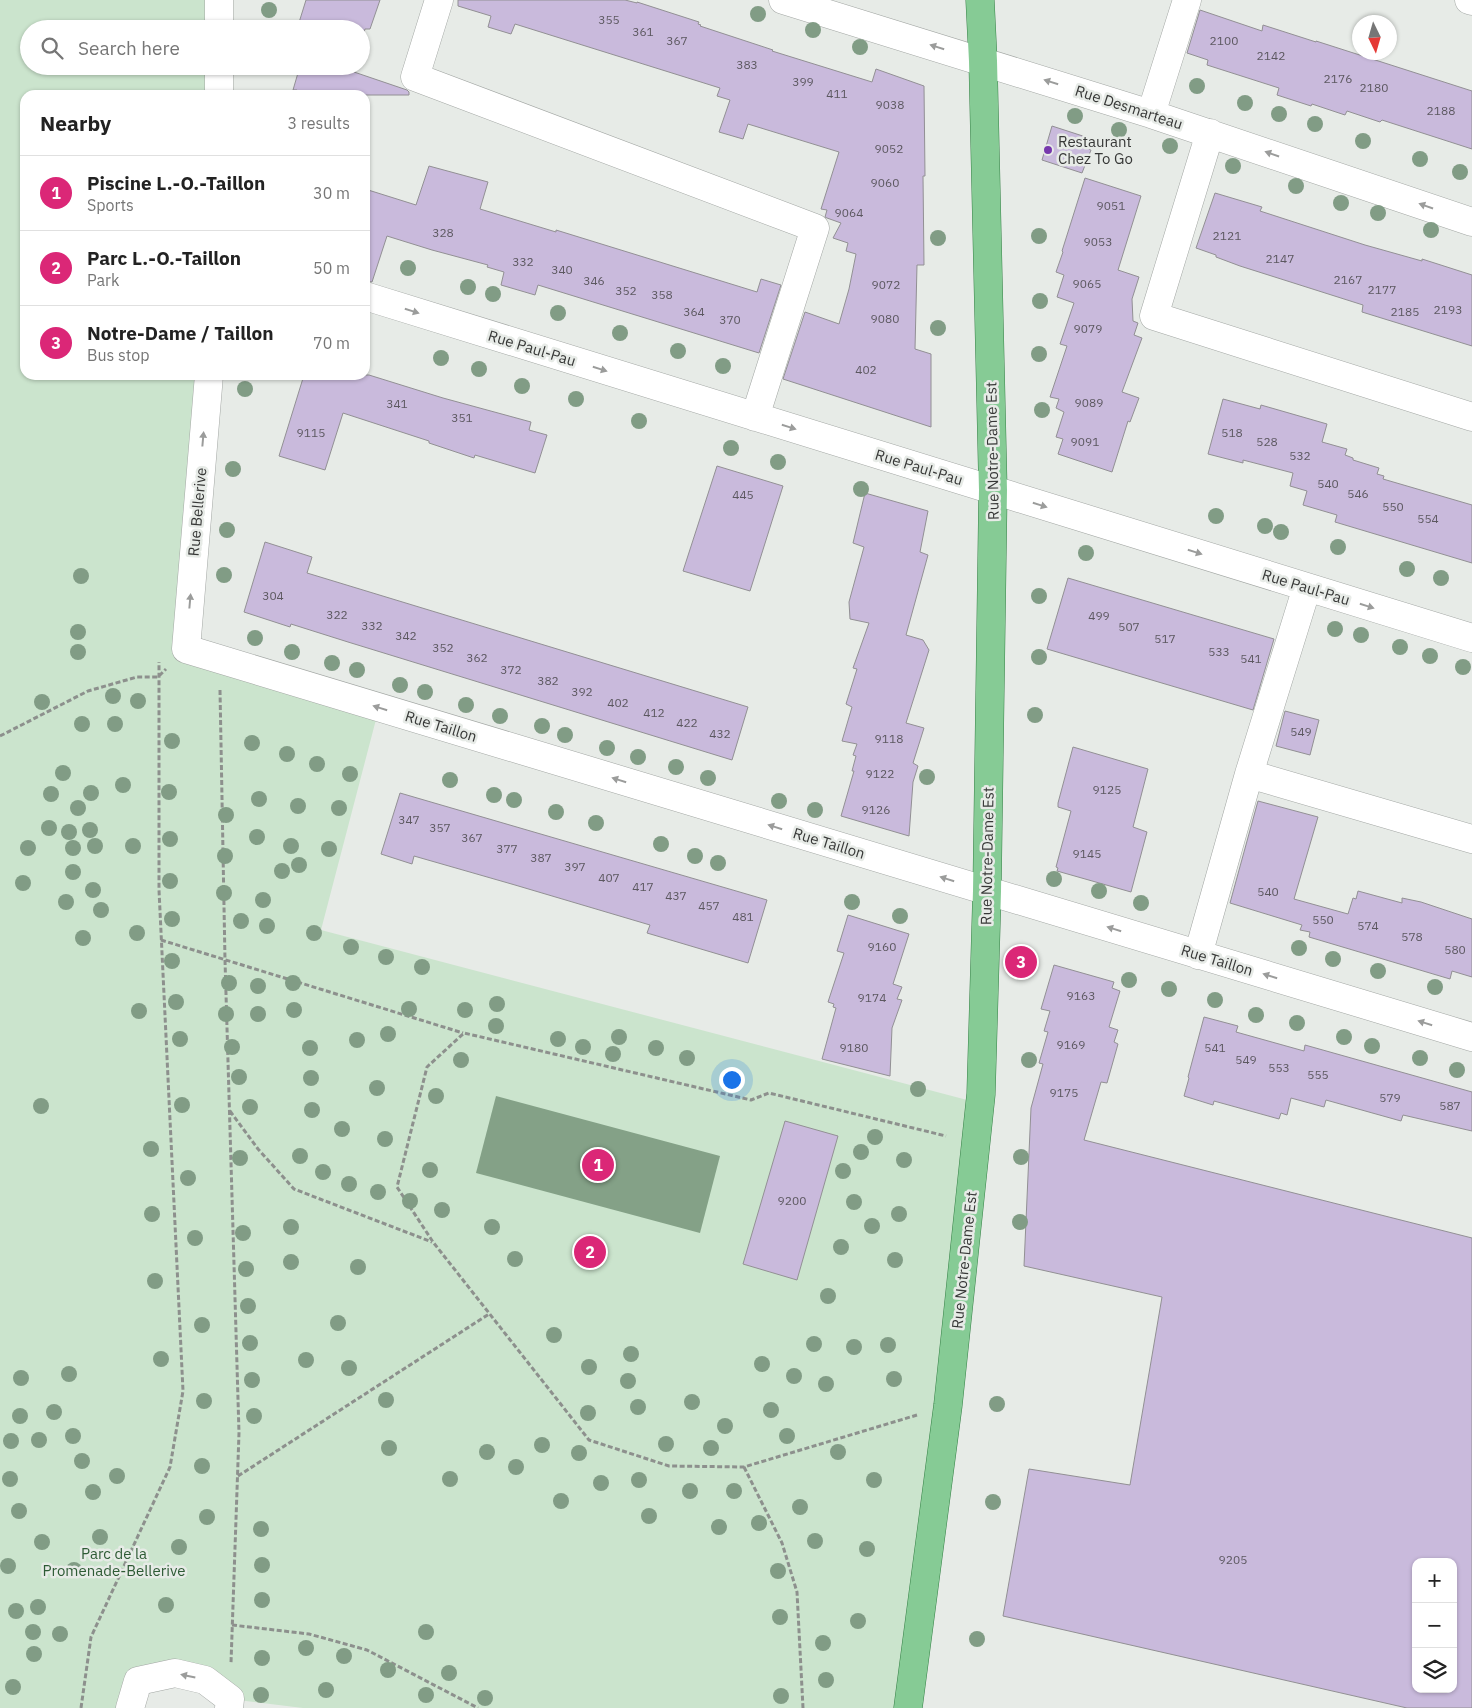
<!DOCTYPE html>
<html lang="en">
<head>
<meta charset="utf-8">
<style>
	body { margin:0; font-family:"IBM Plex Sans",sans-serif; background:#f6f6f6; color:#222 }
	.controls { position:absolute; right:15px; bottom:15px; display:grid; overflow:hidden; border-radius:10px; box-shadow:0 1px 4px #0004 }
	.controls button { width:45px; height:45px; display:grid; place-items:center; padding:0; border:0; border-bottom:1px solid #e0e0e0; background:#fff; color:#222; font:25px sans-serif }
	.compass { position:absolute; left:1352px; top:15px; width:45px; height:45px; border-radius:50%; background:#fff; box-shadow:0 1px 4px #0004; rotate:175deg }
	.you { position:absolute; left:731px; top:1079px; width:18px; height:18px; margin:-12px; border:4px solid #fff; border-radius:50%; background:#1a73e8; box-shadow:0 0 0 8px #1a73e833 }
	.badge { display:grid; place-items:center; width:32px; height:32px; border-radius:50%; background:#db2777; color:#fff; font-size:16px; font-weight:700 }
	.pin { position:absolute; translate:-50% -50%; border:2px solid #fff; box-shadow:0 1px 5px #0006 }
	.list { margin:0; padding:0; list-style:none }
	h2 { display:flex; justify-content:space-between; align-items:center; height:65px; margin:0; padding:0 20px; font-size:21px }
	h2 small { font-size:16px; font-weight:400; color:#767676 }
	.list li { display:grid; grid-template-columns:32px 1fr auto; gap:15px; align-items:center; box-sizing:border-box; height:75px; padding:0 20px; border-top:1px solid #e0e0e0 }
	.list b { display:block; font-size:19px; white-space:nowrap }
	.list p { margin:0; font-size:16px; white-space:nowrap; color:#767676 }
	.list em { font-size:16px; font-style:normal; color:#767676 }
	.icon { flex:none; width:28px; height:28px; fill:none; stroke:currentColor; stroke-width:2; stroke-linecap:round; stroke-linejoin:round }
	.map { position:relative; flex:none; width:1472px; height:1708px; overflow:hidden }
	.search { position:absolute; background:#fff; box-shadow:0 1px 4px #0004; left:20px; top:20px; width:350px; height:55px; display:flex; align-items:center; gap:12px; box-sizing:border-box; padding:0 18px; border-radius:28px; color:#767676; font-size:19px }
	.panel { position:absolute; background:#fff; box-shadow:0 1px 4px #0004; left:20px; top:90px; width:350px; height:290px; border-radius:15px }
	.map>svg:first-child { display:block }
</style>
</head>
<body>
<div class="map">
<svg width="1472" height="1708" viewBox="0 0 1472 1708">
	<rect width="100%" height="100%" fill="#e7ebe7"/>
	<path fill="#cbe4cd" d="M 0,0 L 218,0 L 218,29 L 29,29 L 29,66 L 218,66 L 218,95 L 25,95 L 25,375 L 209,375 L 186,649 L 379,708 L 321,930 L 971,1101 L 898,1708 L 303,1708 L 230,1699 L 205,1680 L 138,1681 L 130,1708 L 0,1708 Z"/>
	<path fill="#84a187" d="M 496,1096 L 720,1156 L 700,1233 L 476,1173 Z"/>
	<path fill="#c9badc" stroke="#929094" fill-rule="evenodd" d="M 306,0 L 380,0 L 370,29 L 365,29 L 361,42 L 361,29 L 297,29 Z
		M 458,0 L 625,0 L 637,3 L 637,2 L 699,22 L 698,24 L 701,25 L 700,26 L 773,50 L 772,51 L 872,82 L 876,69 L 924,86 L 925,176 L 923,176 L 924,265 L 917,265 L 915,349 L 931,354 L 931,427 L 783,379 L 805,312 L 839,324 L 849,289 L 856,254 L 846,251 L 848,243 L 833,238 L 841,223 L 827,218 L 825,217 L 827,210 L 821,209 L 839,152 L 748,124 L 743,139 L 719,132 L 730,100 L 717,96 L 720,88 L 515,24 L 511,34 L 488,27 L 491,16 L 458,6 Z
		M 1200,10 L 1262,31 L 1263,25 L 1316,42 L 1316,41 L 1472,91 L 1472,149 L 1382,120 L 1380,122 L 1347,111 L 1345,115 L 1312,104 L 1311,106 L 1277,95 L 1279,88 L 1207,65 L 1208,60 L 1187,53 Z
		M 300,66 L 353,66 L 352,69 L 355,70 L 354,72 L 407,90 L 409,92 L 409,95 L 295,95 L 297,90 L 293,90 Z
		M 1052,126 L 1092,139 L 1089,149 L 1091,150 L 1082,173 L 1042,160 Z
		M 429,166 L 488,182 L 480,209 L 556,232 L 556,230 L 757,292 L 761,279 L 781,285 L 759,353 L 538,285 L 535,295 L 501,285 L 504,272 L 487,267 L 488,265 L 432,250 L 387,236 L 372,282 L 365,281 L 365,189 L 416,205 Z
		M 1085,178 L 1141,196 L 1118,270 L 1139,277 L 1132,299 L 1133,321 L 1138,323 L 1134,335 L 1142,338 L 1122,392 L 1139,398 L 1130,422 L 1128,421 L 1112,472 L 1058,454 L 1063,439 L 1056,437 L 1064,412 L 1056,408 L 1059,399 L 1050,397 L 1067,346 L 1060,344 L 1074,303 L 1057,297 L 1064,275 L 1056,272 L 1063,252 L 1062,251 Z
		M 1215,193 L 1262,207 L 1260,211 L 1365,245 L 1422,261 L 1422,259 L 1472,275 L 1472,346 L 1362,312 L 1363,305 L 1240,266 L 1216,257 L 1216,255 L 1196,248 Z
		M 304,375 L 369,375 L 443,398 L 531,422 L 529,430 L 547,435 L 535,473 L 475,455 L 474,458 L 429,443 L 429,441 L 343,413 L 325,470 L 279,456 Z
		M 1223,399 L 1260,409 L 1261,405 L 1327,424 L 1322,442 L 1347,449 L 1345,455 L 1353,458 L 1353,460 L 1379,468 L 1377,474 L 1384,476 L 1383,479 L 1472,505 L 1472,563 L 1335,522 L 1337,515 L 1303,505 L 1307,491 L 1290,486 L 1293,473 L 1243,460 L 1243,463 L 1208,454 Z
		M 717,466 L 783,486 L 750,591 L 683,571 Z
		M 865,493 L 928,511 L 920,552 L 928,555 L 906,635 L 923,640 L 929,650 L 906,723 L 924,728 L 913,763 L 918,766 L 913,782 L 909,836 L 841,816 L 854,771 L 852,771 L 856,756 L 853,755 L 857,744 L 842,741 L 852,707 L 846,704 L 857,669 L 853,668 L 869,623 L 850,619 L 849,602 L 864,547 L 853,543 Z
		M 265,542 L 312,557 L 307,573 L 748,707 L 732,760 L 348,642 L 291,624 L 290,627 L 244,612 Z
		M 1068,578 L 1274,639 L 1253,710 L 1047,649 Z
		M 1285,711 L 1319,720 L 1310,755 L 1276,746 Z
		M 1073,747 L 1148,769 L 1133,827 L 1147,832 L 1131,892 L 1057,871 L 1058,868 L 1056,867 L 1071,811 L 1058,807 L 1058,803 Z
		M 400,793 L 767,900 L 748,963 L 647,933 L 650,925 L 515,885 L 414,856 L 412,864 L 381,854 Z
		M 1258,801 L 1318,817 L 1294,899 L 1348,914 L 1353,898 L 1356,899 L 1358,891 L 1402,903 L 1402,898 L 1421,902 L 1472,919 L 1472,977 L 1452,971 L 1450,979 L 1309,937 L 1310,932 L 1300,930 L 1302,925 L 1230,903 Z
		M 848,915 L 909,934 L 893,984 L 902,987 L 897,999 L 902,1000 L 892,1028 L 890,1076 L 822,1059 L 836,1008 L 833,1007 L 834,1004 L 828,1002 L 844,953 L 837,951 Z
		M 1054,965 L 1114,982 L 1112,988 L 1120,991 L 1109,1027 L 1118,1030 L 1114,1042 L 1118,1044 L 1107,1083 L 1101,1082 L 1084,1140 L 1472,1238 L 1472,1708 L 1407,1708 L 1003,1616 L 1029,1469 L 1130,1485 L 1162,1297 L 1024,1266 L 1031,1108 L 1043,1064 L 1039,1063 L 1048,1032 L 1044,1031 L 1050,1011 L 1041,1009 ZM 1416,1562 L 1453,1562 L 1453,1689 L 1416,1689 Z
		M 1204,1017 L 1238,1026 L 1236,1032 L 1304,1051 L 1305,1045 L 1472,1092 L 1472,1131 L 1403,1115 L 1401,1121 L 1326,1100 L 1324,1107 L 1291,1098 L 1287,1115 L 1281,1113 L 1279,1119 L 1214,1101 L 1213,1105 L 1184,1096 L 1189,1078 L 1188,1077 Z
		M 785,1121 L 838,1136 L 797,1280 L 743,1264 Z"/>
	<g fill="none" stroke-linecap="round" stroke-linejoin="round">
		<defs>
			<path id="minor" d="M 439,0 L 415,77 L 815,228 L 755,417
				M 783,0 L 1151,114 L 1472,222
				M 1469,0 L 1472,1
				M 219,29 L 219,0
				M 219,95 L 219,66
				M 1151,114 L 1187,0
				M 1210,133 L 1154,316 L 1472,417
				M 365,296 L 1472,638
				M 209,375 L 186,649 L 1472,1037
				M 1249,774 L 1472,839
				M 1198,955 L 1249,774 L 1307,587
				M 130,1708 L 138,1681 L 175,1673 L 205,1680 L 230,1699 L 229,1708"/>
			<path id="major" d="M 908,1708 L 948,1405 L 981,1094 L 987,891 L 993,490 L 983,61 L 980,0"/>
		</defs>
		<use href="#minor" stroke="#a3a7a4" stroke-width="29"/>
		<use href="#major" stroke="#368147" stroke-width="29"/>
		<path stroke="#8d908d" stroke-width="3" stroke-dasharray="5 2.5" stroke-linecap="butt" d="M 220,690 L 225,960 L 239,1433 L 231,1663
			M 0,736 L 88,691 L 137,677 L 158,677 L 166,669
			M 161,940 L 463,1033
			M 230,1111 L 258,1149 L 294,1189 L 432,1242
			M 917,1415 L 744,1467 L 669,1466 L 589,1440 L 433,1242 L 397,1187 L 427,1067 L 464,1033 L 751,1100 L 769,1093 L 946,1136
			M 744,1467 L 782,1543 L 797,1592 L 803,1708
			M 238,1476 L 489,1314
			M 232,1625 L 309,1634 L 367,1650 L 478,1708
			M 81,1708 L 91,1637 L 170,1467 L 183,1391 L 159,890 L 159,662"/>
		<use href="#minor" stroke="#fff" stroke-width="28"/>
		<use href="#major" stroke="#86cb95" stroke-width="28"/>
	</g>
	<g fill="#819c85">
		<circle cx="269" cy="10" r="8"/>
		<circle cx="758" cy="14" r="8"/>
		<circle cx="813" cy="30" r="8"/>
		<circle cx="860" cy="47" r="8"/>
		<circle cx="1197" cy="86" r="8"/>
		<circle cx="1245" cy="103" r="8"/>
		<circle cx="1279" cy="114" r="8"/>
		<circle cx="1075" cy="116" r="8"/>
		<circle cx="1315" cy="124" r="8"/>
		<circle cx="1119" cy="130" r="8"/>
		<circle cx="1363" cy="141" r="8"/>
		<circle cx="1170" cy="146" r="8"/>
		<circle cx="1420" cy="159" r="8"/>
		<circle cx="1233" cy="166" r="8"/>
		<circle cx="1460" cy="172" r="8"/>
		<circle cx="1296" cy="186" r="8"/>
		<circle cx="1341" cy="203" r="8"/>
		<circle cx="1378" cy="213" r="8"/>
		<circle cx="1431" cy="230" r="8"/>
		<circle cx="1039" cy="236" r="8"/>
		<circle cx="938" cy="238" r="8"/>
		<circle cx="408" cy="268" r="8"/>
		<circle cx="468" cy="287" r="8"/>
		<circle cx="493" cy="294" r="8"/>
		<circle cx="1040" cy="301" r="8"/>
		<circle cx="558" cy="313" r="8"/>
		<circle cx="938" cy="328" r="8"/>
		<circle cx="620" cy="333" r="8"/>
		<circle cx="678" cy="351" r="8"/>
		<circle cx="1039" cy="354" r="8"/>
		<circle cx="441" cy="358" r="8"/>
		<circle cx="723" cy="366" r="8"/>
		<circle cx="479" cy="369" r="8"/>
		<circle cx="522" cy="386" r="8"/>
		<circle cx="245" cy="389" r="8"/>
		<circle cx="576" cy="399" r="8"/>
		<circle cx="1042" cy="410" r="8"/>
		<circle cx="639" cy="421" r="8"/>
		<circle cx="731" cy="448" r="8"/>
		<circle cx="778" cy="462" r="8"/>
		<circle cx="233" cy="469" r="8"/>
		<circle cx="861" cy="489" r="8"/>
		<circle cx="1216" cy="516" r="8"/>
		<circle cx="1265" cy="526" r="8"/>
		<circle cx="227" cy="530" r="8"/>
		<circle cx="1281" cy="532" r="8"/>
		<circle cx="1338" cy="547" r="8"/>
		<circle cx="1086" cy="553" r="8"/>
		<circle cx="1407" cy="569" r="8"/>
		<circle cx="224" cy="575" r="8"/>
		<circle cx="81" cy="576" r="8"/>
		<circle cx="1441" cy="578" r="8"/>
		<circle cx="1039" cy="596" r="8"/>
		<circle cx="1335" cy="629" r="8"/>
		<circle cx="78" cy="632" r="8"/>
		<circle cx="1361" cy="635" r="8"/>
		<circle cx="255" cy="638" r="8"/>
		<circle cx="1400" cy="647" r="8"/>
		<circle cx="78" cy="652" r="8"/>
		<circle cx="292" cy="652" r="8"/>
		<circle cx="1430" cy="656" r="8"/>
		<circle cx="1039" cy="657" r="8"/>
		<circle cx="332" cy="663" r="8"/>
		<circle cx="1463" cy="667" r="8"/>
		<circle cx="357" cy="670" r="8"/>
		<circle cx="400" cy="685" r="8"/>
		<circle cx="425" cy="692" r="8"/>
		<circle cx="113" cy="696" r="8"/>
		<circle cx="138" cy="701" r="8"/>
		<circle cx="42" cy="702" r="8"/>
		<circle cx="466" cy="705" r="8"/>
		<circle cx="1035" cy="715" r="8"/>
		<circle cx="500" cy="716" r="8"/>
		<circle cx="82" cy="724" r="8"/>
		<circle cx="115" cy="724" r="8"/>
		<circle cx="542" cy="726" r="8"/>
		<circle cx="565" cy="735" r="8"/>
		<circle cx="172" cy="741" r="8"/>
		<circle cx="252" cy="743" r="8"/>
		<circle cx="607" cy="748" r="8"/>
		<circle cx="287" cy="754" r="8"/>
		<circle cx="638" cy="757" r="8"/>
		<circle cx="317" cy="764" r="8"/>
		<circle cx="676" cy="767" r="8"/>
		<circle cx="63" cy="773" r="8"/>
		<circle cx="350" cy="774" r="8"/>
		<circle cx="927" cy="777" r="8"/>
		<circle cx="708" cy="778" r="8"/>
		<circle cx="450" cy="780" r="8"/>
		<circle cx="123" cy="785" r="8"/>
		<circle cx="169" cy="792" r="8"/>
		<circle cx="91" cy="793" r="8"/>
		<circle cx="51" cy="794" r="8"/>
		<circle cx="494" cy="795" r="8"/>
		<circle cx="259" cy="799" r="8"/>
		<circle cx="514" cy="800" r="8"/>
		<circle cx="779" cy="801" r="8"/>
		<circle cx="298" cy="806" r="8"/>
		<circle cx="78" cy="808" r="8"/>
		<circle cx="339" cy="808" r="8"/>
		<circle cx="815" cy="810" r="8"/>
		<circle cx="556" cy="812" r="8"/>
		<circle cx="226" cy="815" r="8"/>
		<circle cx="596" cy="823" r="8"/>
		<circle cx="49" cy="828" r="8"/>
		<circle cx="90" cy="830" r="8"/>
		<circle cx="69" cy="832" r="8"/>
		<circle cx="257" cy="837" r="8"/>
		<circle cx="170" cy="839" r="8"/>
		<circle cx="661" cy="844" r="8"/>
		<circle cx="95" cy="846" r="8"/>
		<circle cx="133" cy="846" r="8"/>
		<circle cx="291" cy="846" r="8"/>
		<circle cx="28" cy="848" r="8"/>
		<circle cx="73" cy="848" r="8"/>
		<circle cx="329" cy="849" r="8"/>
		<circle cx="225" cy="856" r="8"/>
		<circle cx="695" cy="856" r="8"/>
		<circle cx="718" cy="863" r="8"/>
		<circle cx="299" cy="865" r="8"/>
		<circle cx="282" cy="871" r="8"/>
		<circle cx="73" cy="872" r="8"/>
		<circle cx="1054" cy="879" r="8"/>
		<circle cx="170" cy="881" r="8"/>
		<circle cx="23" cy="883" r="8"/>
		<circle cx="93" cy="890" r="8"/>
		<circle cx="1099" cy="891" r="8"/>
		<circle cx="224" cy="893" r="8"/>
		<circle cx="263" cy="900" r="8"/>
		<circle cx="66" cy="902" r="8"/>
		<circle cx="852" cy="902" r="8"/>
		<circle cx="1141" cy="903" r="8"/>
		<circle cx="101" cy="910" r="8"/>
		<circle cx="900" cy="916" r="8"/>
		<circle cx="172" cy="919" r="8"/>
		<circle cx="241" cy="921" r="8"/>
		<circle cx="267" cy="926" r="8"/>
		<circle cx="137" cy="933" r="8"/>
		<circle cx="314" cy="933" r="8"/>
		<circle cx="83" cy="938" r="8"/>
		<circle cx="351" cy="947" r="8"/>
		<circle cx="1299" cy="948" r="8"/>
		<circle cx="386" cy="957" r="8"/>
		<circle cx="1333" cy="959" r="8"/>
		<circle cx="172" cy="961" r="8"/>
		<circle cx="422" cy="967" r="8"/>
		<circle cx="1378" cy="971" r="8"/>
		<circle cx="1129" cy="980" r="8"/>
		<circle cx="229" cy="983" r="8"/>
		<circle cx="293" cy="983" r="8"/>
		<circle cx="258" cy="986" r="8"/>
		<circle cx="1435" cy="987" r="8"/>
		<circle cx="1169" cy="989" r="8"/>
		<circle cx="1215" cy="1000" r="8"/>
		<circle cx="176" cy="1002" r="8"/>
		<circle cx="497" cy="1004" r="8"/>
		<circle cx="409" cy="1009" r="8"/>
		<circle cx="294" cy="1010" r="8"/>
		<circle cx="465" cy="1010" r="8"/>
		<circle cx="139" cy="1011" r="8"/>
		<circle cx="226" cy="1014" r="8"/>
		<circle cx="258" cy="1014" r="8"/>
		<circle cx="1256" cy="1015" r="8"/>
		<circle cx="1297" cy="1023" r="8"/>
		<circle cx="496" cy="1026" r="8"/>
		<circle cx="388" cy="1034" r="8"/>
		<circle cx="619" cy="1037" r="8"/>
		<circle cx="1344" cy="1037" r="8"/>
		<circle cx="180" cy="1039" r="8"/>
		<circle cx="558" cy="1039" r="8"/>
		<circle cx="357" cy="1040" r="8"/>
		<circle cx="1372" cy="1046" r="8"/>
		<circle cx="232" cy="1047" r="8"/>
		<circle cx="583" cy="1047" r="8"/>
		<circle cx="310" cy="1048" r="8"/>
		<circle cx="656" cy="1048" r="8"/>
		<circle cx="613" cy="1054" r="8"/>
		<circle cx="687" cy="1058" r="8"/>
		<circle cx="1420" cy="1058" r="8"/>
		<circle cx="461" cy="1060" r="8"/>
		<circle cx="1029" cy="1060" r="8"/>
		<circle cx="1457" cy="1070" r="8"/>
		<circle cx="239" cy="1077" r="8"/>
		<circle cx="311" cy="1078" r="8"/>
		<circle cx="735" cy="1083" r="8"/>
		<circle cx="377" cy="1088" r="8"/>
		<circle cx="918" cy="1089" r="8"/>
		<circle cx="436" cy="1096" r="8"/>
		<circle cx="182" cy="1105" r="8"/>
		<circle cx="41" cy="1106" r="8"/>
		<circle cx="250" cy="1107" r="8"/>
		<circle cx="312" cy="1110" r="8"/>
		<circle cx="342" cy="1129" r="8"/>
		<circle cx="875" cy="1137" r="8"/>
		<circle cx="385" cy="1139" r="8"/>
		<circle cx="151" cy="1149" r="8"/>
		<circle cx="861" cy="1152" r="8"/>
		<circle cx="300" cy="1156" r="8"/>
		<circle cx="1021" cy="1157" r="8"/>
		<circle cx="240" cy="1158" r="8"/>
		<circle cx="904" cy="1160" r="8"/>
		<circle cx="430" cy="1170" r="8"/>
		<circle cx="843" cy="1171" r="8"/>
		<circle cx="323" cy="1172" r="8"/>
		<circle cx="188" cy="1178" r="8"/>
		<circle cx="349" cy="1184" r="8"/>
		<circle cx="378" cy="1192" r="8"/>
		<circle cx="410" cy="1201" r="8"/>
		<circle cx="854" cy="1202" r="8"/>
		<circle cx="442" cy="1210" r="8"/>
		<circle cx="152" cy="1214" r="8"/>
		<circle cx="899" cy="1214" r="8"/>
		<circle cx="1020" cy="1222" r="8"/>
		<circle cx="872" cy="1226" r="8"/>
		<circle cx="291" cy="1227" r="8"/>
		<circle cx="492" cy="1227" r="8"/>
		<circle cx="243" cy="1233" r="8"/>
		<circle cx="195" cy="1238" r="8"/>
		<circle cx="841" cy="1247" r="8"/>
		<circle cx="515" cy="1259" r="8"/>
		<circle cx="895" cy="1260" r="8"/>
		<circle cx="291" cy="1262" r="8"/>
		<circle cx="358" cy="1267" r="8"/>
		<circle cx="246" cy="1269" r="8"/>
		<circle cx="155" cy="1281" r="8"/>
		<circle cx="828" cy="1296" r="8"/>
		<circle cx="248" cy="1306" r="8"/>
		<circle cx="338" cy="1323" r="8"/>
		<circle cx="202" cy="1325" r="8"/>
		<circle cx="554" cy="1335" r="8"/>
		<circle cx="250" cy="1343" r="8"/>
		<circle cx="814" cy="1344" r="8"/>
		<circle cx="888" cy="1345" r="8"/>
		<circle cx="854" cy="1347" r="8"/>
		<circle cx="631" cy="1354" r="8"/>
		<circle cx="161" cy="1359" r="8"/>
		<circle cx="306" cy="1360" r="8"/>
		<circle cx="762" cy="1364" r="8"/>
		<circle cx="589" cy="1367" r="8"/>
		<circle cx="349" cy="1368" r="8"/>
		<circle cx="69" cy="1374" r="8"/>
		<circle cx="794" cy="1376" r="8"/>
		<circle cx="21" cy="1378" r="8"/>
		<circle cx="894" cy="1379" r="8"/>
		<circle cx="252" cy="1380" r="8"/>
		<circle cx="628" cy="1381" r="8"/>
		<circle cx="826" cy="1384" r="8"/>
		<circle cx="386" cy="1400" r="8"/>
		<circle cx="204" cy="1401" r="8"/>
		<circle cx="692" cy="1402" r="8"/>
		<circle cx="997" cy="1404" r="8"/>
		<circle cx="638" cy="1407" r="8"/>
		<circle cx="771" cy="1410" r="8"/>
		<circle cx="54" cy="1412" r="8"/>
		<circle cx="588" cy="1413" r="8"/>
		<circle cx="20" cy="1416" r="8"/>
		<circle cx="254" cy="1416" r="8"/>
		<circle cx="725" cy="1426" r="8"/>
		<circle cx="73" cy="1436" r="8"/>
		<circle cx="787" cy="1436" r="8"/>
		<circle cx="39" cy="1440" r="8"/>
		<circle cx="11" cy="1441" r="8"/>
		<circle cx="666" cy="1444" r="8"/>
		<circle cx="542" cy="1445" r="8"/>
		<circle cx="389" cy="1448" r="8"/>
		<circle cx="711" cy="1448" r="8"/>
		<circle cx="487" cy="1452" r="8"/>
		<circle cx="838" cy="1452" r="8"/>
		<circle cx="579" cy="1453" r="8"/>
		<circle cx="82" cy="1461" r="8"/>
		<circle cx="202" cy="1466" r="8"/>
		<circle cx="516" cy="1467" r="8"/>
		<circle cx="117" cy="1476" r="8"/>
		<circle cx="10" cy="1479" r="8"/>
		<circle cx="450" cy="1479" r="8"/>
		<circle cx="639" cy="1480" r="8"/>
		<circle cx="874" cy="1480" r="8"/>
		<circle cx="601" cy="1483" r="8"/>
		<circle cx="690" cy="1491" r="8"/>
		<circle cx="734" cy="1491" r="8"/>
		<circle cx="93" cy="1492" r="8"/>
		<circle cx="561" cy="1501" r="8"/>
		<circle cx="993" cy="1502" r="8"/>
		<circle cx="800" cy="1507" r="8"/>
		<circle cx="19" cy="1511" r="8"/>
		<circle cx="649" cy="1516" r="8"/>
		<circle cx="207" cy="1517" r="8"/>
		<circle cx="759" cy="1523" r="8"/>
		<circle cx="719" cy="1527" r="8"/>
		<circle cx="261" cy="1529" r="8"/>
		<circle cx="100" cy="1537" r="8"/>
		<circle cx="815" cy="1541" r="8"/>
		<circle cx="42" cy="1542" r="8"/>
		<circle cx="179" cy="1547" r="8"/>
		<circle cx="867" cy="1549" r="8"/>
		<circle cx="262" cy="1565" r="8"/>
		<circle cx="8" cy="1566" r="8"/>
		<circle cx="74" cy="1570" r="8"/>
		<circle cx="778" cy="1571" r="8"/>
		<circle cx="262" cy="1600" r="8"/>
		<circle cx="166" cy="1605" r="8"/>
		<circle cx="38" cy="1607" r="8"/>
		<circle cx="16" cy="1611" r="8"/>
		<circle cx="780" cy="1617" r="8"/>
		<circle cx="858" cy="1621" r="8"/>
		<circle cx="33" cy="1632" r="8"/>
		<circle cx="426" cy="1632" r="8"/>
		<circle cx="60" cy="1634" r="8"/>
		<circle cx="977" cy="1639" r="8"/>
		<circle cx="823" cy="1643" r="8"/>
		<circle cx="306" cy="1648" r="8"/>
		<circle cx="34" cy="1654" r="8"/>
		<circle cx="344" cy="1656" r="8"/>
		<circle cx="262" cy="1658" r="8"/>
		<circle cx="388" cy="1670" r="8"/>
		<circle cx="449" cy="1673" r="8"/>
		<circle cx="826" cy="1680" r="8"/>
		<circle cx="13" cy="1687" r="8"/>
		<circle cx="326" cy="1690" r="8"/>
		<circle cx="261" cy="1695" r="8"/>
		<circle cx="426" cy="1695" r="8"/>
		<circle cx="781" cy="1696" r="8"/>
		<circle cx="485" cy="1698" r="8"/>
	</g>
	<defs><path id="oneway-solid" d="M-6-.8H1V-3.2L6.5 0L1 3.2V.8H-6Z" transform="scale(1.25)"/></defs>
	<g fill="#9b9c9b">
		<use href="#oneway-solid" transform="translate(937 47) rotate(-163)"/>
		<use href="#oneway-solid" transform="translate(1051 82) rotate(-163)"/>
		<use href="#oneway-solid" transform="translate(1272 154) rotate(-161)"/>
		<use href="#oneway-solid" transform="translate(1426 206) rotate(-161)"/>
		<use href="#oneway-solid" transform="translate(412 311) rotate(17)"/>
		<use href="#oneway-solid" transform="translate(600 369) rotate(17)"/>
		<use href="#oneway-solid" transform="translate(789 427) rotate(17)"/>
		<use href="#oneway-solid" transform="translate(203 439) rotate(-85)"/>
		<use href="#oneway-solid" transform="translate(1040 505) rotate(17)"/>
		<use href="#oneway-solid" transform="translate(1195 552) rotate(17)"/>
		<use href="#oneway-solid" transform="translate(190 601) rotate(-85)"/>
		<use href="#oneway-solid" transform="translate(1367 606) rotate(17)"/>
		<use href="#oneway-solid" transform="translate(380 708) rotate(-163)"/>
		<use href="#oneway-solid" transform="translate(619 780) rotate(-163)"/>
		<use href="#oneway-solid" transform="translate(775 827) rotate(-163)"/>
		<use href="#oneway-solid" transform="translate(947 879) rotate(-163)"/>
		<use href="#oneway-solid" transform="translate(1114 929) rotate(-163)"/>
		<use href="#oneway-solid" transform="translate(1270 976) rotate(-163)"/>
		<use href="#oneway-solid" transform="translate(1425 1023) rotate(-163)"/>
		<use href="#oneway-solid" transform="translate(188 1676) rotate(-168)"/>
	</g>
	<circle fill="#7738ad" stroke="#e7ebe7" stroke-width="2" cx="1048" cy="150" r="5"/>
	<g text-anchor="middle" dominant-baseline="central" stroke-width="5" stroke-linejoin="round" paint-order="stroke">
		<g font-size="12" fill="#5c5860">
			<text x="609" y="19">355</text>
			<text x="643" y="31">361</text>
			<text x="677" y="40">367</text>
			<text x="1224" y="40">2100</text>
			<text x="1271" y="55">2142</text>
			<text x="747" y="64">383</text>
			<text x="1338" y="78">2176</text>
			<text x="803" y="81">399</text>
			<text x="1374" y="87">2180</text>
			<text x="837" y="93">411</text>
			<text x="890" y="104">9038</text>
			<text x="1441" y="110">2188</text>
			<text x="889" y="148">9052</text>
			<text x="885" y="182">9060</text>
			<text x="1111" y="205">9051</text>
			<text x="849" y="212">9064</text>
			<text x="443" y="232">328</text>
			<text x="1227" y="235">2121</text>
			<text x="1098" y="241">9053</text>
			<text x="1280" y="258">2147</text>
			<text x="523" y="261">332</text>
			<text x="562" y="269">340</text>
			<text x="1348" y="279">2167</text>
			<text x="594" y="280">346</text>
			<text x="1087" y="283">9065</text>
			<text x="886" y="284">9072</text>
			<text x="1382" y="289">2177</text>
			<text x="626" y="290">352</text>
			<text x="662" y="294">358</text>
			<text x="1448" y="309">2193</text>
			<text x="694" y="311">364</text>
			<text x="1405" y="311">2185</text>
			<text x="885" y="318">9080</text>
			<text x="730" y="319">370</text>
			<text x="1088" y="328">9079</text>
			<text x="866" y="369">402</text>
			<text x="1089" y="402">9089</text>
			<text x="397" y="403">341</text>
			<text x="462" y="417">351</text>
			<text x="311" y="432">9115</text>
			<text x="1232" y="432">518</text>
			<text x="1085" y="441">9091</text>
			<text x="1267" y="441">528</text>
			<text x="1300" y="455">532</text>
			<text x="1328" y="483">540</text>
			<text x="1358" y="493">546</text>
			<text x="743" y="494">445</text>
			<text x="1393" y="506">550</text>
			<text x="1428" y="518">554</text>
			<text x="273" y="595">304</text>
			<text x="337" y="614">322</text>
			<text x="1099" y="615">499</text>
			<text x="372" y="625">332</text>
			<text x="1129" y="626">507</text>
			<text x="406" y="635">342</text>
			<text x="1165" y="638">517</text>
			<text x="443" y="647">352</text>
			<text x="1219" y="651">533</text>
			<text x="477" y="657">362</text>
			<text x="1251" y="658">541</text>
			<text x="511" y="669">372</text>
			<text x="548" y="680">382</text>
			<text x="582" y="691">392</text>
			<text x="618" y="702">402</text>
			<text x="654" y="712">412</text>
			<text x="687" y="722">422</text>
			<text x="1301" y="731">549</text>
			<text x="720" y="733">432</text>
			<text x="889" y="738">9118</text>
			<text x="880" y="773">9122</text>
			<text x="1107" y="789">9125</text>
			<text x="876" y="809">9126</text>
			<text x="409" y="819">347</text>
			<text x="440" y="827">357</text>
			<text x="472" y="837">367</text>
			<text x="507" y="848">377</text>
			<text x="1087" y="853">9145</text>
			<text x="541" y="857">387</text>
			<text x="575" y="866">397</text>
			<text x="609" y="877">407</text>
			<text x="643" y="886">417</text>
			<text x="1268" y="891">540</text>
			<text x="676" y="895">437</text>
			<text x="709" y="905">457</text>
			<text x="743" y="916">481</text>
			<text x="1323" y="919">550</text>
			<text x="1368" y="925">574</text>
			<text x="1412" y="936">578</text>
			<text x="882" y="946">9160</text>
			<text x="1455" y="949">580</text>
			<text x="1081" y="995">9163</text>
			<text x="872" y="997">9174</text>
			<text x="1071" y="1044">9169</text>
			<text x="854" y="1047">9180</text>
			<text x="1215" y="1047">541</text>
			<text x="1246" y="1059">549</text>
			<text x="1279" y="1067">553</text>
			<text x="1318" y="1074">555</text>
			<text x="1064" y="1092">9175</text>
			<text x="1390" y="1097">579</text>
			<text x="1450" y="1105">587</text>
			<text x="792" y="1200">9200</text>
			<text x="1233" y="1559">9205</text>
		</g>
		<g font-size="15" fill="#373837" stroke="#e7ebe7">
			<text transform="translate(1129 107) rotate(18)">Rue Desmarteau</text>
			<text transform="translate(532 348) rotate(17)">Rue Paul-Pau</text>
			<text transform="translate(992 451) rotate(-91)">Rue Notre-Dame Est</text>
			<text transform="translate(919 467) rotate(17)">Rue Paul-Pau</text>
			<text transform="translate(197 512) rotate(-85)">Rue Bellerive</text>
			<text transform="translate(1306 587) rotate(17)">Rue Paul-Pau</text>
			<text transform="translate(441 726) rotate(17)">Rue Taillon</text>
			<text transform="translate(829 843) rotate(17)">Rue Taillon</text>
			<text transform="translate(987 856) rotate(-89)">Rue Notre-Dame Est</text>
			<text transform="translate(1217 960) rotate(17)">Rue Taillon</text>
			<text transform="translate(964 1260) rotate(-84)">Rue Notre-Dame Est</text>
		</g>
		<g font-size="15" fill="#373837" stroke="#e7ebe7" text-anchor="start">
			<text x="1058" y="141">Restaurant<tspan x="1058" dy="17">Chez To Go</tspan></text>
		</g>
		<g font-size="15" fill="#2e5b35" stroke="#e7ebe7">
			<text x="114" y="1553">Parc de la<tspan x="114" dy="17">Promenade-Bellerive</tspan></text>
		</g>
	</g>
</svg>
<div class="controls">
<button>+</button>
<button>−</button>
<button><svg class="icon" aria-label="layers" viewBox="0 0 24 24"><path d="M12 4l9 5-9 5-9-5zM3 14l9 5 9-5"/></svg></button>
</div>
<svg class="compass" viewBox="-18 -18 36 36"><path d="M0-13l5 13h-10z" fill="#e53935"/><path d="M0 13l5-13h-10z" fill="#767676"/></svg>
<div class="you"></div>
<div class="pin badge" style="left:598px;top:1165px">1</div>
<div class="pin badge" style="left:590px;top:1252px">2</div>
<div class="pin badge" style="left:1021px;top:962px">3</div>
<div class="search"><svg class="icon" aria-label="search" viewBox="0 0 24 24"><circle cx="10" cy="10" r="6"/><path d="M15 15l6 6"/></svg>Search here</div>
<section class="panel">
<h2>Nearby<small>3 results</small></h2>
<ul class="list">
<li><span class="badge">1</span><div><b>Piscine L.-O.-Taillon</b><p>Sports</p></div><em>30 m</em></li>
<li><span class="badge">2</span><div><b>Parc L.-O.-Taillon</b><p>Park</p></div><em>50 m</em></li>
<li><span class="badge">3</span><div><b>Notre-Dame / Taillon</b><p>Bus stop</p></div><em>70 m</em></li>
</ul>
</section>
</div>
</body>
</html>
